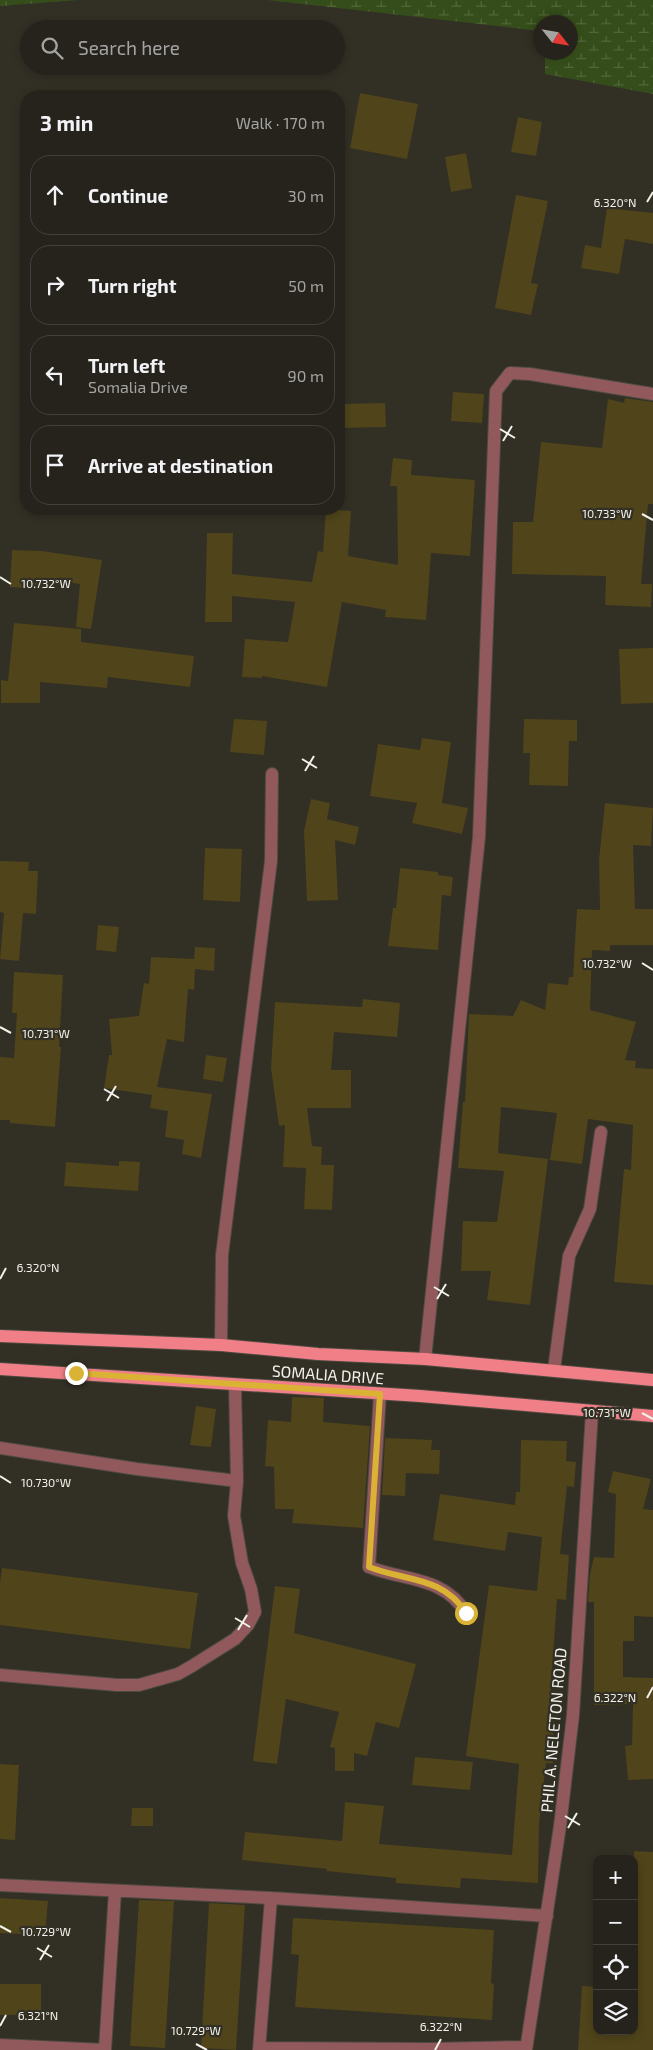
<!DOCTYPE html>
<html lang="en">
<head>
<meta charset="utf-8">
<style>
	body { margin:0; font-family:"Exo 2",sans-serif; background:#2e2b25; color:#f1f3f6 }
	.controls { position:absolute; right:15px; bottom:15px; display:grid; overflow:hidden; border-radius:10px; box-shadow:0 2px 8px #0003 }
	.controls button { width:45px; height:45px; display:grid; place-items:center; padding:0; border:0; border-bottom:1px solid #42403b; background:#26231c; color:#f1f3f6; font:25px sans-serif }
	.compass { position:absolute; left:533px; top:15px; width:45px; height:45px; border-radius:50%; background:#26231c; box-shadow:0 2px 8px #0003; rotate:121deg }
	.stop { position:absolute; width:15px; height:15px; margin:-11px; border:4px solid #dab334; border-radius:50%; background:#fff }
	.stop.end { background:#dab334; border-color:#fff; box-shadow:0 1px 5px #0008 }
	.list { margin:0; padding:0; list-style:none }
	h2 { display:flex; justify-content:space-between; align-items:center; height:65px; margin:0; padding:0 20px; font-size:21px }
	h2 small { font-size:16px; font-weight:400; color:#a4a4a3 }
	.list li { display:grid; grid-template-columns:32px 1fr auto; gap:15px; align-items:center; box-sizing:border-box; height:80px; margin:0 10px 10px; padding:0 10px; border:1px solid #42403b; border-radius:20px }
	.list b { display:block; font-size:19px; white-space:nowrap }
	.list p { margin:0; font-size:16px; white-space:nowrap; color:#a4a4a3 }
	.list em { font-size:16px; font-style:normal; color:#a4a4a3 }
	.icon { flex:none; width:28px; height:28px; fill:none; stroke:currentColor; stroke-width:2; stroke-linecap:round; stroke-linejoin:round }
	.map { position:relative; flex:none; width:653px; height:2050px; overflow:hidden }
	.search { position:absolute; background:#26231c; box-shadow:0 2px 8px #0003; left:20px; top:20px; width:325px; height:55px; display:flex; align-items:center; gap:12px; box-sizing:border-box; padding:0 18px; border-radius:28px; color:#a4a4a3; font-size:19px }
	.panel { position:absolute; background:#26231c; box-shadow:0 2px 8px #0003; left:20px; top:90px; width:325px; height:425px; border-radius:20px }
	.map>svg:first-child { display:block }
</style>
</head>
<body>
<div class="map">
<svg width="653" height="2050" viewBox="0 0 653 2050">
	<defs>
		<pattern id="wetland-marsh" width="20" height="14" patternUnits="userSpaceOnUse" patternTransform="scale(1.25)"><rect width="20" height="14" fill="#354d1a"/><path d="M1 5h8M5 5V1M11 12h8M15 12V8" fill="none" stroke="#53673b"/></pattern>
	</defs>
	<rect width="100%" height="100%" fill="#322f25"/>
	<path fill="url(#wetland-marsh)" d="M 0,0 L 79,0 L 0,6 Z
		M 267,0 L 653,0 L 653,94 L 545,74 L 545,53 L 570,52 L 570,22 L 540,22 L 540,31 Z"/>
	<path fill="#4f441a" d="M 360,93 L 418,104 L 407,159 L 350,148 Z
		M 518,117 L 542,122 L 536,156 L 511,152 Z
		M 466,153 L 472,188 L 451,192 L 445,157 Z
		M 516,195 L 548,201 L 531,283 L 538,284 L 531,315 L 495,308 Z
		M 607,208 L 653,213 L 653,244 L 625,239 L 619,274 L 581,268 L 585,245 L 601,248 Z
		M 453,392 L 484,394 L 482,423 L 451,421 Z
		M 625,398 L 653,402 L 653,504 L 648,504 L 641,584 L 652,584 L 651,607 L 605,605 L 606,576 L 512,574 L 513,522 L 533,522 L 541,442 L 602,448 L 608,399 L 624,403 Z
		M 385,403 L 386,427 L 339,428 L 339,404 Z
		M 393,458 L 412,460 L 411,475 L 475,480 L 470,556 L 431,553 L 426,620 L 385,617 L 386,610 L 342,602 L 327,687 L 262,676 L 262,678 L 242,677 L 245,639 L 288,642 L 295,602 L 232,596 L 232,622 L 205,622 L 207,533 L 233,533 L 232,574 L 312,582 L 318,551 L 323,552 L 326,509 L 351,511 L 348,556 L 398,565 L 397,486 L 390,486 Z
		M 12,550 L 42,551 L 102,560 L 91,629 L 76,627 L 80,584 L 44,579 L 43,589 L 10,587 Z
		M 14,623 L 81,629 L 81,642 L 194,656 L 190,687 L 108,677 L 107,688 L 40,682 L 40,703 L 1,703 L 1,680 L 8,681 Z
		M 653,648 L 653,703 L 621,704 L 619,649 Z
		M 234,719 L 267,721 L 264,755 L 230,752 Z
		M 524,719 L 577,720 L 577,741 L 569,741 L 568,786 L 529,785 L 530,753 L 523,753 Z
		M 422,738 L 451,742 L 442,803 L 468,808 L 462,834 L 412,823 L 417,803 L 370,796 L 378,744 L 420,750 Z
		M 311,799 L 330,803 L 327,819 L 359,827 L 355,845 L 335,840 L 338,900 L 307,901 L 304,831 Z
		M 605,803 L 653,808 L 651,846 L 633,845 L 635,909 L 653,909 L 653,945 L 610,945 L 610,951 L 592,950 L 590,1010 L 636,1022 L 625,1060 L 636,1061 L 635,1068 L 653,1069 L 653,1285 L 614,1282 L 624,1169 L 631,1170 L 633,1125 L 588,1119 L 582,1164 L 550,1160 L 557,1113 L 501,1107 L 498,1153 L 548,1159 L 530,1305 L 487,1300 L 491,1271 L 461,1271 L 463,1221 L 497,1222 L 504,1171 L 458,1168 L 463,1102 L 465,1102 L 469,1014 L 513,1016 L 521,1000 L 545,1010 L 548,983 L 568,985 L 569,977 L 573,977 L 577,909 L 600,910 L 599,860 Z
		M 205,848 L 242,849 L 240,902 L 203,900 Z
		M 0,861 L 29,862 L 28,871 L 38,871 L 36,914 L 23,913 L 19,961 L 0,959 L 4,913 L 0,912 Z
		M 400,868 L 438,872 L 438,875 L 453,877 L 451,896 L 442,895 L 438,950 L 388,946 L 393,908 L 396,908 Z
		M 98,925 L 119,927 L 116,952 L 96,950 Z
		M 195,947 L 215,948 L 214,971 L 195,969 L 194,990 L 188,989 L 184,1042 L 167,1039 L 157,1087 L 212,1094 L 201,1158 L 182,1154 L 184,1140 L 165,1137 L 168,1111 L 150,1108 L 152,1095 L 104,1088 L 109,1055 L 112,1055 L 109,1019 L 139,1016 L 144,983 L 149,984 L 151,957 L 194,959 Z
		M 14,972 L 63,975 L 59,1047 L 61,1047 L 55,1127 L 10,1123 L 10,1120 L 0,1120 L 0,1057 L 14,1058 L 17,1013 L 12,1013 Z
		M 363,999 L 400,1003 L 397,1037 L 334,1032 L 331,1070 L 351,1070 L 351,1108 L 307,1108 L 312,1146 L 322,1147 L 321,1165 L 334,1165 L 332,1210 L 304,1209 L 306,1168 L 283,1167 L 285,1125 L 279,1126 L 271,1068 L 275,1002 L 362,1007 Z
		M 206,1055 L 227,1058 L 223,1082 L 203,1079 Z
		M 119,1161 L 140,1162 L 138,1191 L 64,1186 L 66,1162 L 119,1166 Z
		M 292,1397 L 324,1398 L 323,1422 L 370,1426 L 363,1528 L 292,1523 L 294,1509 L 275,1509 L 274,1467 L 265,1466 L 268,1420 L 291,1422 Z
		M 196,1406 L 216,1409 L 211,1447 L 190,1445 Z
		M 385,1438 L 432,1440 L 431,1450 L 440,1450 L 439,1474 L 406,1473 L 405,1496 L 382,1495 Z
		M 521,1440 L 567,1441 L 566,1461 L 576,1462 L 574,1487 L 567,1486 L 560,1554 L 569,1555 L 566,1600 L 557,1599 L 550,1698 L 556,1699 L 553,1729 L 553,1763 L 546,1763 L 539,1824 L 538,1883 L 461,1878 L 460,1888 L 396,1883 L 396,1878 L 326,1871 L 327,1869 L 242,1860 L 245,1832 L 342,1841 L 345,1802 L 384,1806 L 379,1844 L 512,1855 L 519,1764 L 466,1756 L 489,1585 L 537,1591 L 542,1537 L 508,1532 L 505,1551 L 433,1540 L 440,1494 L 515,1505 L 516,1492 L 520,1492 Z
		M 613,1471 L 651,1479 L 643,1509 L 653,1510 L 653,1617 L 634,1616 L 634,1641 L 623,1641 L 623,1677 L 653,1678 L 653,1779 L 628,1780 L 625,1746 L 632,1745 L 633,1704 L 594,1705 L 594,1602 L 588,1602 L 590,1574 L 594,1557 L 614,1558 L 616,1494 L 608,1492 Z
		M 2,1568 L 198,1593 L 190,1649 L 0,1625 L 0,1583 Z
		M 275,1586 L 300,1589 L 294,1633 L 416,1664 L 399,1728 L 376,1722 L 367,1756 L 354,1753 L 354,1771 L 335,1771 L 335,1748 L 330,1747 L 339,1712 L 286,1699 L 277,1764 L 253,1761 Z
		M 415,1757 L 473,1762 L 470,1790 L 412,1785 Z
		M 0,1764 L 19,1765 L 15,1840 L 0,1839 Z
		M 132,1808 L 153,1808 L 153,1826 L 131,1826 Z
		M 634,1851 L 653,1852 L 653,2050 L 578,2050 L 582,1986 L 597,1987 L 597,2031 L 634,2031 Z
		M 0,1898 L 48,1901 L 45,1935 L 0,1933 Z
		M 139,1900 L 174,1901 L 165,2048 L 130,2046 Z
		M 209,1903 L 245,1905 L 236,2050 L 201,2048 Z
		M 293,1918 L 494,1930 L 491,1983 L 494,1984 L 492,2020 L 295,2007 L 299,1955 L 291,1954 Z
		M 0,1984 L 41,1984 L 41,2015 L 0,2015 Z"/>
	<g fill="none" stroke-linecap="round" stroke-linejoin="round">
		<defs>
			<path id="minor" d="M 221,1345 L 222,1255 L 271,861 L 272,774
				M 425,1359 L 479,837 L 496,391 L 510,373 L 530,374 L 653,394
				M 554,1370 L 569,1256 L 590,1209 L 601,1132
				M 380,1394 L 369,1567 C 404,1581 444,1576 466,1613
				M 0,1448 L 137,1469 L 237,1481
				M 0,1675 L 117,1685 L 139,1685 L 178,1674 L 192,1666 L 235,1639 L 248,1625 L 255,1612 L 251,1589 L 242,1563 L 234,1516 L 237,1481 L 235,1385
				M 0,1885 L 271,1898 L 547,1916
				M 0,2045 L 105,2050
				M 259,2048 L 430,2049 L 526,2047
				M 105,2050 L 115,1891
				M 259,2050 L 271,1898
				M 526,2050 L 560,1826 L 573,1715 L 592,1412"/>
			<path id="major" d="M 0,1336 L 221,1345 L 318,1354 L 425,1359 L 653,1380
				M 0,1369 L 420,1396 L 653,1416"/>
		</defs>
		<use href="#minor" stroke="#4d4a41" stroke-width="14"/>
		<use href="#major" stroke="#4d4a41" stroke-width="14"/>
		<use href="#minor" stroke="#91595c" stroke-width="12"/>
		<use href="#major" stroke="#f07f87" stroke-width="12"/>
	</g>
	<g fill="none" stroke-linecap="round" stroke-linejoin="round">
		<path stroke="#dab334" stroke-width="6" d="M 76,1373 L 380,1394 L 369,1567 C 404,1581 443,1576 466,1613"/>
	</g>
	<path fill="none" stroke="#f2f1ea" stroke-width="2" d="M 647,202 L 653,192M 500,429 L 515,438M 503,441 L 512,426M 642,514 L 653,520M 0,577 L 11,584M 302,759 L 317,768M 305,771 L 314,756M 642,963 L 653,970M 0,1027 L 11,1033M 104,1089 L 119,1098M 107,1101 L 116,1086M 0,1279 L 6,1268M 434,1287 L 449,1296M 437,1299 L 446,1284M 642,1413 L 653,1419M 0,1476 L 11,1483M 235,1618 L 250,1627M 238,1630 L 247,1615M 647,1698 L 653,1687M 565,1816 L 580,1825M 568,1828 L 577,1813M 0,1926 L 11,1932M 37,1948 L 52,1957M 40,1960 L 49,1945M 0,2026 L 6,2015M 196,2044 L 207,2050M 435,2050 L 441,2039"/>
	<g text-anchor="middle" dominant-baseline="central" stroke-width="4.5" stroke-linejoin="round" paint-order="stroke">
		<g font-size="16" fill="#f2f1ea" stroke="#322f25">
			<text transform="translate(328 1374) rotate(4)">SOMALIA DRIVE</text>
			<text transform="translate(553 1730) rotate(-85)">PHIL A. NELETON ROAD</text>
		</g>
	</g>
	<g font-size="12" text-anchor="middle" fill="#f2f1ea" stroke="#322f25" stroke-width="4.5" stroke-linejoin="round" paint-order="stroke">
		<text x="615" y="207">6.320°N</text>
		<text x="607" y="518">10.733°W</text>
		<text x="46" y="588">10.732°W</text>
		<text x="607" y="968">10.732°W</text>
		<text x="46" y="1038">10.731°W</text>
		<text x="38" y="1272">6.320°N</text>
		<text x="607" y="1417">10.731°W</text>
		<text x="46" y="1487">10.730°W</text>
		<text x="615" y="1702">6.322°N</text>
		<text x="46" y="1936">10.729°W</text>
		<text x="38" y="2020">6.321°N</text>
		<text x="441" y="2031">6.322°N</text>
		<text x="196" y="2035">10.729°W</text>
	</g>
</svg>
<div class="controls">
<button>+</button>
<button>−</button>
<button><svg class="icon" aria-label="locate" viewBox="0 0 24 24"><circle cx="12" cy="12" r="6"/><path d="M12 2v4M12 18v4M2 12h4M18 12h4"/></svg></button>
<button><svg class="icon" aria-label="layers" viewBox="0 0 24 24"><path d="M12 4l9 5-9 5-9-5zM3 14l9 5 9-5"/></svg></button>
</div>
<svg class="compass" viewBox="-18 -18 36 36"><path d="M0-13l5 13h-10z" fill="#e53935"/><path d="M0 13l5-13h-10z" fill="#a4a4a3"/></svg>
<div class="stop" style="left:466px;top:1613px"></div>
<div class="stop end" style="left:76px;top:1373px"></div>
<div class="search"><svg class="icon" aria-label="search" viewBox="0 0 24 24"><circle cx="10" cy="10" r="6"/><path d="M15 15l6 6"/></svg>Search here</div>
<section class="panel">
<h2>3 min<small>Walk · 170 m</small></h2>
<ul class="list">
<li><svg class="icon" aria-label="ahead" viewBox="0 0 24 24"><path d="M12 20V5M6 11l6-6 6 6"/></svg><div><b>Continue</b></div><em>30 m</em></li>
<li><svg class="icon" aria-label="right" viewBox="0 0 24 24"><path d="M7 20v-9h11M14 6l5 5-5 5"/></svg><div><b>Turn right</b></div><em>50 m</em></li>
<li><svg class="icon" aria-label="left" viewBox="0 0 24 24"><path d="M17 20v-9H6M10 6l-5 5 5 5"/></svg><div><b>Turn left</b><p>Somalia Drive</p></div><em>90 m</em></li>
<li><svg class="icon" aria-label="arrive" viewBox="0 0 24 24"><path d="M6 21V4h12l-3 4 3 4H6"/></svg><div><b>Arrive at destination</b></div></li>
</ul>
</section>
</div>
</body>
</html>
